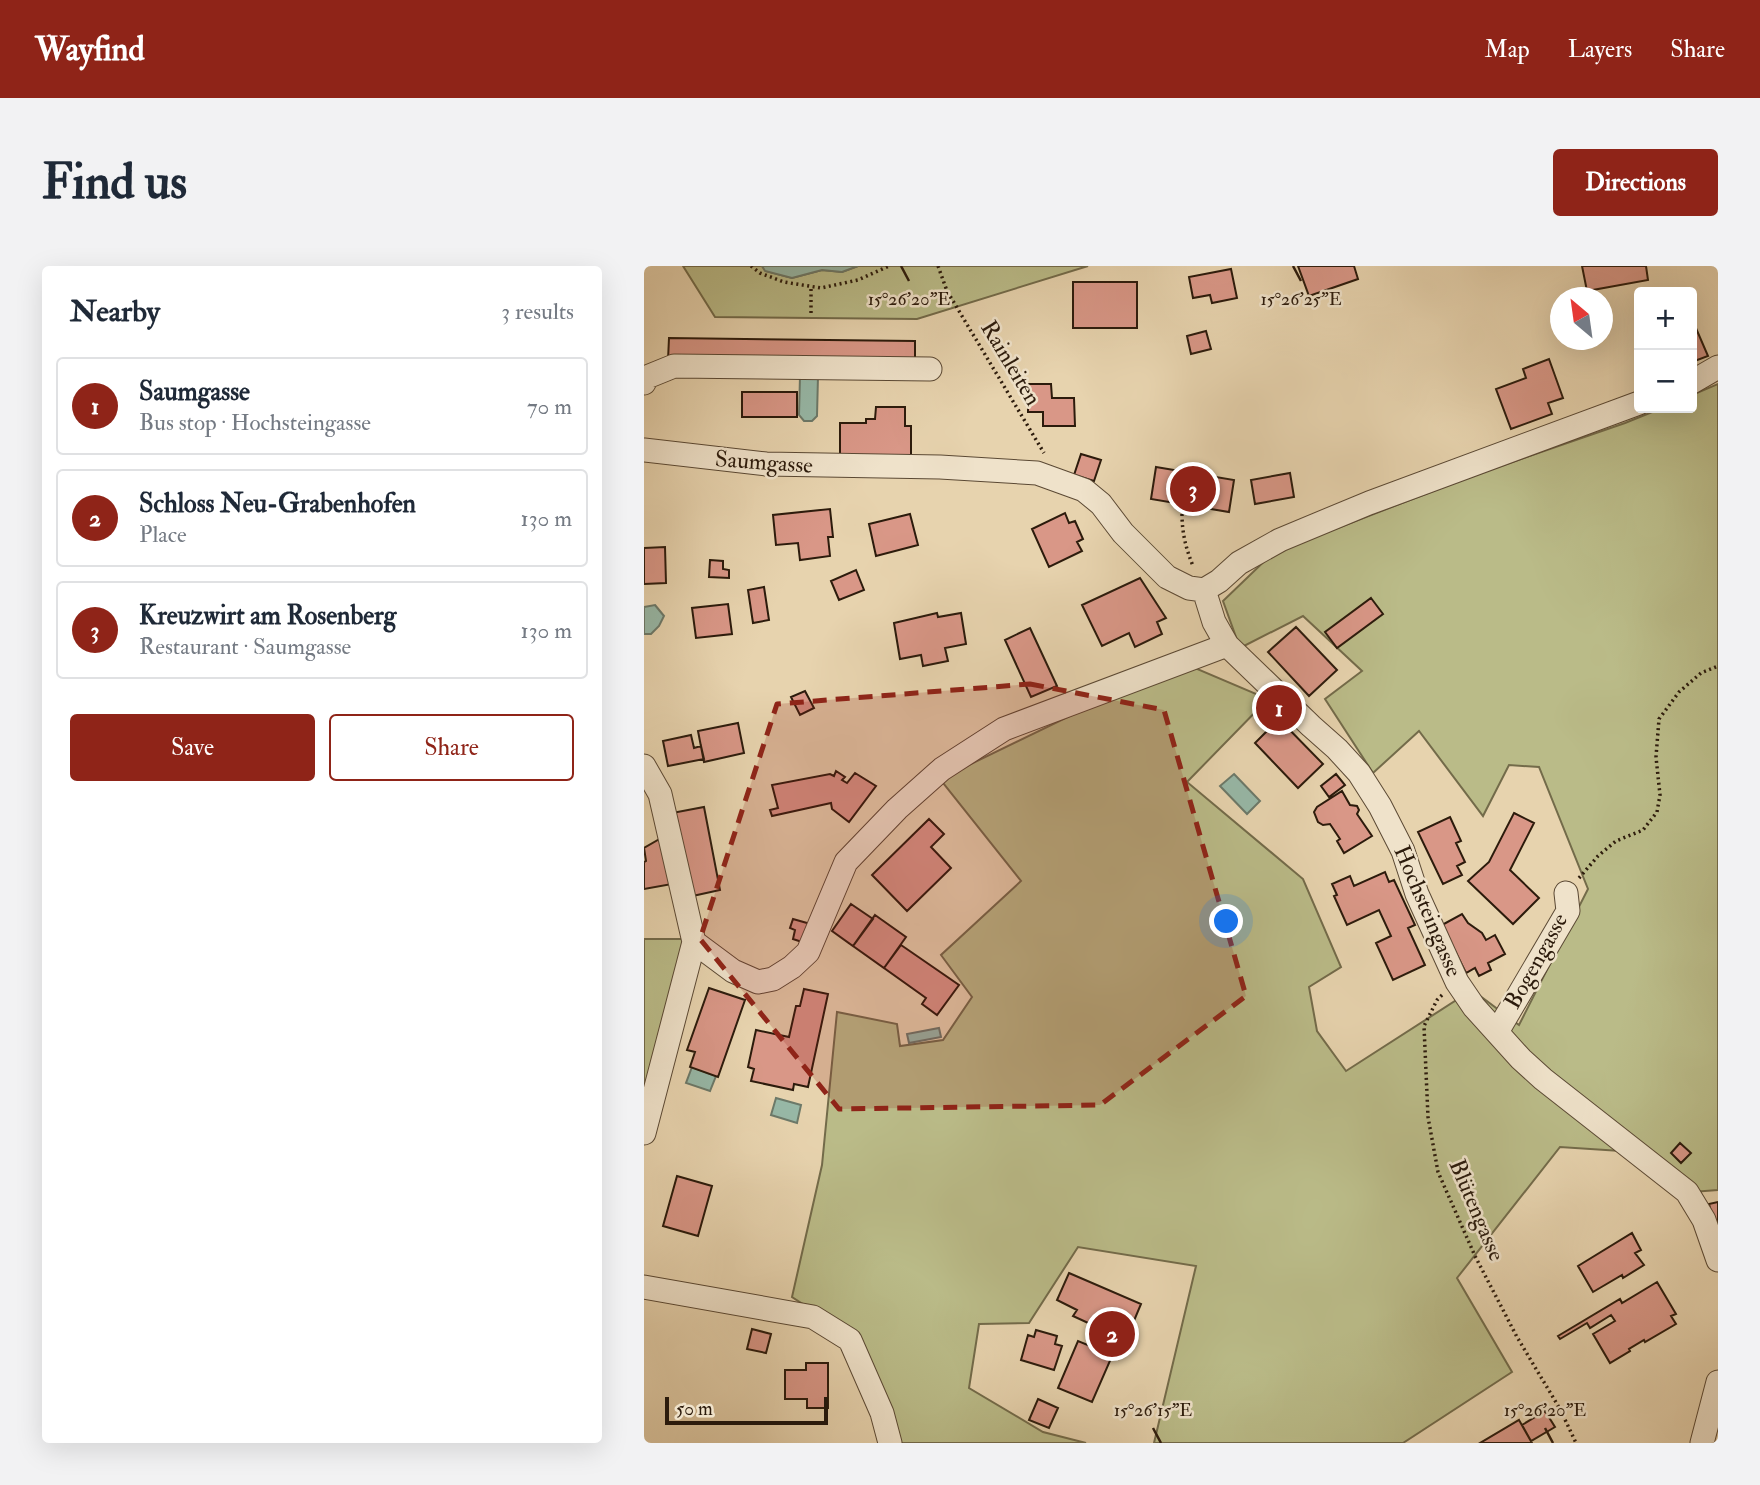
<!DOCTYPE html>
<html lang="en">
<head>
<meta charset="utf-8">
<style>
	body { margin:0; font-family:"IM FELL Double Pica",serif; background:#f2f2f3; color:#1f2937 }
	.controls { position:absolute; right:21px; top:21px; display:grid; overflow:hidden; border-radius:7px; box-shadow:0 7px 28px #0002 }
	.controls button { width:63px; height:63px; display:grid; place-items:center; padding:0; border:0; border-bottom:2px solid #e0e1e3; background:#fff; color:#1f2937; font:35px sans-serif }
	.compass { position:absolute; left:906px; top:21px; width:63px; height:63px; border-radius:50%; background:#fff; box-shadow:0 7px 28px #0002; rotate:331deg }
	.scale { position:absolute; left:21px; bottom:18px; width:163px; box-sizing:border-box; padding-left:7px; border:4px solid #2c1b0c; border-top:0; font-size:19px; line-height:24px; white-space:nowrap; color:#2c1b0c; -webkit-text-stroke:5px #efe2ca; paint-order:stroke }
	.you { position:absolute; left:583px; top:656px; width:24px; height:24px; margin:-18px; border:5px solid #fff; border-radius:50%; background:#1a73e8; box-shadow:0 0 0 10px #1a73e833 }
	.badge { display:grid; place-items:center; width:46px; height:46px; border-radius:50%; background:#8f2418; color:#fff; font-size:23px; font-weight:700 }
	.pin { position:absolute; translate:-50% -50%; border:4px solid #fff; box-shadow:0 2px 7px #0006 }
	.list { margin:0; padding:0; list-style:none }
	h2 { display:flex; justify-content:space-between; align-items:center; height:91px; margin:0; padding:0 28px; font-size:30px }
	h2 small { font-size:23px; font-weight:400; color:#747a83 }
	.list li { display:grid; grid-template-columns:46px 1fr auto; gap:21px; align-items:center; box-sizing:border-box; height:98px; margin:0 14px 14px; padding:0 14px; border:2px solid #e0e1e3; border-radius:7px }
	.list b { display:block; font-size:26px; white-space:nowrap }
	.list p { margin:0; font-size:23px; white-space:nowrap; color:#747a83 }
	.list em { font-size:23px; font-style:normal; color:#747a83 }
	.actions { display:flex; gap:14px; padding:21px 28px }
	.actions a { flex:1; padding:16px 0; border:2px solid #8f2418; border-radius:7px; text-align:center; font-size:24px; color:#8f2418 }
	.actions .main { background:#8f2418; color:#fff }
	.map { position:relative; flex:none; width:1074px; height:1177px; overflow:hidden; border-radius:7px }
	header { display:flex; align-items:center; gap:42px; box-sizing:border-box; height:98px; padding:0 35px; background:#8f2418; color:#fff }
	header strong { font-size:33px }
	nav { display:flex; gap:38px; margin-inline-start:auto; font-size:24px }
	.intro { display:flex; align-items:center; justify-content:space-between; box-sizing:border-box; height:168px; padding:0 42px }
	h1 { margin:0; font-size:49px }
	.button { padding:18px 32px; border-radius:7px; background:#8f2418; color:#fff; font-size:24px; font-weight:700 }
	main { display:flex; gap:42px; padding:0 42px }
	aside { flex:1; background:#fff; border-radius:7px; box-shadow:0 7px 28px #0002 }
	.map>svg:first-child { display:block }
</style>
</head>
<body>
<header>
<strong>Wayfind</strong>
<nav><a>Map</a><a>Layers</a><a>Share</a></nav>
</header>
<div class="intro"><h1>Find us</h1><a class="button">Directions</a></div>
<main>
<aside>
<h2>Nearby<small>3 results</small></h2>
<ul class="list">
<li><span class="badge">1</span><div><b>Saumgasse</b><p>Bus stop · Hochsteingasse</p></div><em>70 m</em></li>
<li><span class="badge">2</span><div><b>Schloss Neu-Grabenhofen</b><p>Place</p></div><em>130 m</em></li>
<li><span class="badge">3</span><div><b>Kreuzwirt am Rosenberg</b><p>Restaurant · Saumgasse</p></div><em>130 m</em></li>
</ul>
<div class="actions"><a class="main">Save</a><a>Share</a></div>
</aside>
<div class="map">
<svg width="1074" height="1177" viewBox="0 0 1074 1177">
	<rect width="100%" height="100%" fill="#e7d3ae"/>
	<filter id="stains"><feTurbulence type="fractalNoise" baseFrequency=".00286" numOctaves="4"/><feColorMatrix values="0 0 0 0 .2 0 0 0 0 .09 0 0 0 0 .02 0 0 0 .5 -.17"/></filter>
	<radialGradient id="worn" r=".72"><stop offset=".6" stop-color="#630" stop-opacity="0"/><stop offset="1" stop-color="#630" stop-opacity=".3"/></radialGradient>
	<path fill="#babb88" stroke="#736b4a" stroke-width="2" d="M 39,0 L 118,0 L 122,5 L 148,12 L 178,4 L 198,6 L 214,0 L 444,0 L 273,53 L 71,51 Z
		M 1074,118 L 1074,924 L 1048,926 L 992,886 L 916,881 L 813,1012 L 868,1106 L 759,1177 L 510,1177 L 552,1000 L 434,981 L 385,1057 L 335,1058 L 325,1122 L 399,1166 L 442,1177 L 253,1177 L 216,1075 L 148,1031 L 178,899 L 193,746 L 253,758 L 256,780 L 299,774 L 328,731 L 297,689 L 377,615 L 296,513 L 537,396 L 624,433 L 543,516 L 659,613 L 697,701 L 665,721 L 673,765 L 702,805 L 828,724 L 875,759 L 944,623 L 895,501 L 865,499 L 839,550 L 775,465 L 729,507 L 681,433 L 718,405 L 659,350 L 596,382 L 579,335 L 629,287 L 828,210 L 981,157 L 1018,142 L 1048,142 L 1048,129 Z
		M 0,673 L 45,673 L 0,829 Z"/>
	<path fill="#97b8a7" stroke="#6c7969" stroke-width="2" d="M 118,0 L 214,0 L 198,6 L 178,4 L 148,12 L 121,5 Z
		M 156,110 L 174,110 L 173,150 L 168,155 L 160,155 L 155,149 Z
		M 11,339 L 20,350 L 15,360 L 7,368 L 0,368 L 0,341 Z
		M 590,508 L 616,535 L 603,548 L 576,520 Z
		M 295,762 L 297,771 L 265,777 L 263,768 Z
		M 48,801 L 72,810 L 66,825 L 42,817 Z
		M 132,832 L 157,839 L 153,857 L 127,849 Z"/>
	<path fill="#d99787" stroke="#2c1b0c" stroke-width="2" d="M 654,0 L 710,0 L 714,13 L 665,30 Z
		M 938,0 L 1002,0 L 1004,14 L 943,25 Z
		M 587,3 L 593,32 L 568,37 L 566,29 L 549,32 L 545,11 Z
		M 429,16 L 493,16 L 493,62 L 429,62 Z
		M 1048,53 L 1064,90 L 1048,96 Z
		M 562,65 L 567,83 L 547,88 L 543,70 Z
		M 25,72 L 271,75 L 271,97 L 24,94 Z
		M 905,93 L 919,132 L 904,137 L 908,148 L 867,163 L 852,123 L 882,112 L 879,103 Z
		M 384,118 L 407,118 L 408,132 L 430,132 L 431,160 L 399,160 L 399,146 L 384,146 Z
		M 98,126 L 153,126 L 153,151 L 98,151 Z
		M 232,141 L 261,141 L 261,160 L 267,160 L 267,193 L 196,192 L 196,157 L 222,157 L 222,153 L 231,153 Z
		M 437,188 L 457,194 L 450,215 L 430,209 Z
		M 512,201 L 590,214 L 585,246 L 507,233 Z
		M 646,207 L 650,231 L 611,238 L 607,214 Z
		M 186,243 L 189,271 L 184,271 L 186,290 L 156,294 L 154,277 L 132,279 L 129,249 Z
		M 421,247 L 425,257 L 431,255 L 439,273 L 433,276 L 438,285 L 405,301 L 388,263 Z
		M 266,248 L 274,279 L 232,290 L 225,258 Z
		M 21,281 L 22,317 L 0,318 L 0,282 Z
		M 66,294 L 79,295 L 79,303 L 85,304 L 85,312 L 65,311 Z
		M 212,304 L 220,324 L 195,334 L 187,315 Z
		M 496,312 L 522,352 L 513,356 L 518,368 L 491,381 L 485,367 L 458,380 L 438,339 Z
		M 120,321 L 125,354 L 109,357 L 104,324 Z
		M 727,332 L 739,348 L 693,382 L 681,366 Z
		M 84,338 L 88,368 L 52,372 L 48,342 Z
		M 293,347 L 294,351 L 317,347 L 322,378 L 301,382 L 304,395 L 279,400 L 277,389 L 256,393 L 250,357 Z
		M 652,361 L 693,404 L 665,430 L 624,386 Z
		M 386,362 L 413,420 L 387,431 L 361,374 Z
		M 161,425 L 170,442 L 156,449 L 147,431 Z
		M 635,453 L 679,498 L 654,522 L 611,477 Z
		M 94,457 L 100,487 L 60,496 L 54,465 Z
		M 47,469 L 50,482 L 57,480 L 60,493 L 24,500 L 19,475 Z
		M 192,505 L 201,511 L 198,514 L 203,517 L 211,507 L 232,520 L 205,556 L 188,543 L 187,537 L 128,550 L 126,544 L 134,542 L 128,519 L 186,508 L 190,510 Z
		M 692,508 L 701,519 L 685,531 L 677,520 Z
		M 698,525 L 706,539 L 713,540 L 715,544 L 713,548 L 728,570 L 700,587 L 693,575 L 696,573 L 686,558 L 679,559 L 674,556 L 670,546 L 673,541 Z
		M 60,541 L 76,624 L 44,631 L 28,547 Z
		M 870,547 L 890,557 L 866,604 L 895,632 L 869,658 L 824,615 L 845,596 Z
		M 806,551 L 817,575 L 812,577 L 821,596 L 813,600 L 818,609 L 799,618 L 774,566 Z
		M 285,553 L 300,568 L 287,581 L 307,602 L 263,645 L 228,609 Z
		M 19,571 L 28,618 L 0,623 L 0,596 L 2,595 L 0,582 Z
		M 741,606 L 745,616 L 750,614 L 771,659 L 764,662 L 781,699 L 749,714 L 732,677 L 747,670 L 735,644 L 703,659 L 690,630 L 693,629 L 688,618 L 706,610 L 710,620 Z
		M 207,638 L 229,653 L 209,680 L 188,665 Z
		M 818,648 L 824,657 L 838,667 L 842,674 L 851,669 L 861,688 L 844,697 L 847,704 L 835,710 L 831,702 L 822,707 L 798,659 Z
		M 231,649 L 262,671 L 240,702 L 209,680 Z
		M 149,653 L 170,659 L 164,678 L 149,673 L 151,664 L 146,662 Z
		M 257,679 L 315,719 L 293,749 L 278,738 L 282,732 L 240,702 Z
		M 65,722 L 101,734 L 74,811 L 46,801 L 51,786 L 43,784 Z
		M 160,723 L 184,728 L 164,821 L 150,818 L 149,824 L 107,815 L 110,803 L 104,801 L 112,764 L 145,771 L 152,740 L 156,740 Z
		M 1036,877 L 1047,887 L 1037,897 L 1027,887 Z
		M 33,910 L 68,920 L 54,970 L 19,960 Z
		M 1074,936 L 1074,975 L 1065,938 Z
		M 988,967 L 997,984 L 991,987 L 1000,999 L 979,1012 L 978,1009 L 949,1026 L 934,1000 Z
		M 425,1007 L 497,1038 L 474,1093 L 468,1090 L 448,1136 L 414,1122 L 434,1075 L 446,1080 L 453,1061 L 429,1050 L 433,1044 L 413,1034 Z
		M 1013,1016 L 1032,1048 L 1027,1050 L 1032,1058 L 1001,1076 L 1000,1074 L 985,1083 L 986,1085 L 966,1097 L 949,1068 L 971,1055 L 967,1049 L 946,1062 L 943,1057 L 916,1073 L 914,1070 L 976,1033 L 978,1037 Z
		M 108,1063 L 127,1068 L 122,1087 L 103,1083 Z
		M 392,1064 L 413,1070 L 411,1078 L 418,1080 L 410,1104 L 377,1094 L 384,1069 L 390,1071 Z
		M 162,1097 L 184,1097 L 184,1142 L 163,1142 L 163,1133 L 141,1133 L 141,1104 L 162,1104 Z
		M 394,1133 L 414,1142 L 405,1162 L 385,1154 Z
		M 901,1145 L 911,1161 L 887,1175 L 878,1159 Z
		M 875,1154 L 888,1177 L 836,1177 Z"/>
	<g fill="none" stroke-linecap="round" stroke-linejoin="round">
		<defs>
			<path id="minor" d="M 1048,116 L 1074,101
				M 0,117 L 3,111 L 30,100 L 286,103
				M 0,184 L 122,198 L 296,201 L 393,207 L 440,224 L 457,238 L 479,267 L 523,311 L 545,322 L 560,324 L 575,315 L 595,297 L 636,274 L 725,237 L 995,137
				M 560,324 L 570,356 L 583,379 L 667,460 L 693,483 L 715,507 L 736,540 L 759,585 L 773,628 L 813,716 L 830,741 L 877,793 L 899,813 L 1043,926 L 1060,954 L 1074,994
				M 0,500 L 16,528 L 50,676 L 0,867
				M 50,676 L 89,705 L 114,716 L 129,713 L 148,701 L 164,686 L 202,596 L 253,543 L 298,503 L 360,463 L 583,379
				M 853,766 L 924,645 L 922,627
				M 0,1021 L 169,1051 L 206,1074 L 238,1147 L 246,1177
				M 1058,1177 L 1074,1116"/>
		</defs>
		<use href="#minor" stroke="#5b4934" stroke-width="25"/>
		<path stroke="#2c1b0c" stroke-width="3.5" stroke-dasharray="2 3.5" stroke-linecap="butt" d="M 107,0 L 116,7 L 140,16 L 177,22 L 214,14 L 245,0
			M 294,0 L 303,25 L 400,187
			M 167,47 L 167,21
			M 538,248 C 538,267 542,283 549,300
			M 935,612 L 954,590 L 972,575 L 999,564 L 1013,546 L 1016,529 L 1012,491 L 1015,453 L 1035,426 L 1057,407 L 1074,400
			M 798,729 L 793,734 L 780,760 L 784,851 L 794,906 L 831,990 L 873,1071 L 916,1143 L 932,1177"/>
		<use href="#minor" stroke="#efe2ca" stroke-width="23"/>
	</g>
	<path fill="#8f2418" fill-opacity="0.2" stroke="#8f2418" stroke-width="5" stroke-dasharray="14 9" stroke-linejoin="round" d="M 386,418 L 520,444 L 602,730 L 456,839 L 195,843 L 56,673 L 133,438 Z"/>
	<path fill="none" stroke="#2c1b0c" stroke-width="2.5" d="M 257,0 L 265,15M 649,0 L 657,15M 509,1162 L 517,1177M 901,1162 L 909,1177"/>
	<g text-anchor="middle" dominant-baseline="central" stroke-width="5" stroke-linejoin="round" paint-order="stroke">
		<g font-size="23" fill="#2c1b0c" stroke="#efe2ca">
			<text transform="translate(367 97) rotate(59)">Rainleiten</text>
			<text transform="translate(120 196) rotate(4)">Saumgasse</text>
			<text transform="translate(784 645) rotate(67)">Hochsteingasse</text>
			<text transform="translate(892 695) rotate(-61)">Bogengasse</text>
			<text transform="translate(833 944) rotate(67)">Blütengasse</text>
		</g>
	</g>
	<g font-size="18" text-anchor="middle" fill="#2c1b0c" stroke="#efe2ca" stroke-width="5" stroke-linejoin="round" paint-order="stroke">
		<text x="265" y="39">15°26'20"E</text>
		<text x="657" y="39">15°26'25"E</text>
		<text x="509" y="1150">15°26'15"E</text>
		<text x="901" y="1150">15°26'20"E</text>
	</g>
	<rect width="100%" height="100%" filter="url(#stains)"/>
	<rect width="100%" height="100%" fill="url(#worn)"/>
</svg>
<div class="controls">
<button>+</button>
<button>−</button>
</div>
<svg class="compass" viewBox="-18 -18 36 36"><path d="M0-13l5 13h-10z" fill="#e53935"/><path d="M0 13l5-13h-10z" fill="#747a83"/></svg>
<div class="scale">50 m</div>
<div class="you"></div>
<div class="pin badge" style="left:635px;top:442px">1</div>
<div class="pin badge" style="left:468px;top:1068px">2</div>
<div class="pin badge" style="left:549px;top:223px">3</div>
</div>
</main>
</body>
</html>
